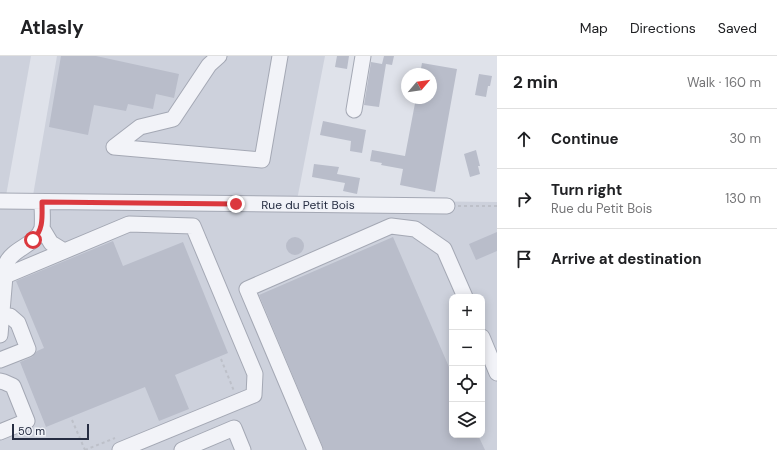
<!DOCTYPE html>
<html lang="en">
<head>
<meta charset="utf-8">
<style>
	body { margin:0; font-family:"DM Sans",sans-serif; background:#f2f2f2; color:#202124 }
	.controls { position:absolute; right:12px; bottom:12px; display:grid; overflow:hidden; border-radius:8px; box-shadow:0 2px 10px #0003 }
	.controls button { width:36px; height:36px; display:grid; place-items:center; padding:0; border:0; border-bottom:1px solid #e0e0e0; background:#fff; color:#202124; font:20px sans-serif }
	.compass { position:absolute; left:401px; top:12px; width:36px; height:36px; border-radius:50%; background:#fff; box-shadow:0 2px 10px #0003; rotate:61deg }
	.scale { position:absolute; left:12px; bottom:10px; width:77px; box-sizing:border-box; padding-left:4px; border:2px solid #262d42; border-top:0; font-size:11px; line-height:14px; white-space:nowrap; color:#262d42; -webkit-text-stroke:3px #eff1f7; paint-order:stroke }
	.stop { position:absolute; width:12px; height:12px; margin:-9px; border:3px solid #db383e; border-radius:50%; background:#fff }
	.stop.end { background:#db383e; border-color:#fff; box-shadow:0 1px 4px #0008 }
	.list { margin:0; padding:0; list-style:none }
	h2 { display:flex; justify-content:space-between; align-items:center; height:52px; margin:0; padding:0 16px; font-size:17px }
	h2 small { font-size:13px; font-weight:400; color:#757577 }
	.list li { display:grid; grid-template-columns:26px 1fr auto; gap:12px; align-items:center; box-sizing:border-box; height:60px; padding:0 16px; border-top:1px solid #e0e0e0 }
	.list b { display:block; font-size:15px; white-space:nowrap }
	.list p { margin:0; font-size:13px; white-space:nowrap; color:#757577 }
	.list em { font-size:13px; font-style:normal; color:#757577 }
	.icon { flex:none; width:22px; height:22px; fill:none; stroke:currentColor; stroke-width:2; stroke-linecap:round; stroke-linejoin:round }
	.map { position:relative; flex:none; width:497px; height:394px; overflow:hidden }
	header { display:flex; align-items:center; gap:24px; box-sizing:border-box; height:56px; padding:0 20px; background:#fff; border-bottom:1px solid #e0e0e0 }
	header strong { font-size:19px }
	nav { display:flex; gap:22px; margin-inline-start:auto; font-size:14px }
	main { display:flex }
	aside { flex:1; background:#fff }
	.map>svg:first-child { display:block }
</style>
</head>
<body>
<header>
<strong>Atlasly</strong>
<nav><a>Map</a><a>Directions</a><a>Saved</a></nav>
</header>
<main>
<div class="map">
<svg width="497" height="394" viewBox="0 0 497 394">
	<rect width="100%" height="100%" fill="#dfe2ea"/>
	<path fill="#cdd1dc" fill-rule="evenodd" d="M 0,0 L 31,0 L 4,151 L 31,151 L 57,0 L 325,0 L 297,144 L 497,146 L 497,394 L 0,394 ZM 452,241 L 482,241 L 482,379 L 452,379 Z"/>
	<path fill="#b9bdca" d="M 61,0 L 96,0 L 179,18 L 174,42 L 156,38 L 153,53 L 128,48 L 126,55 L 94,49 L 88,79 L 49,71 Z
		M 337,0 L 349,0 L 347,13 L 335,11 Z
		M 384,0 L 394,0 L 392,9 L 386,8 L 379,51 L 364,49 L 371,6 L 382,8 Z
		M 422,7 L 457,13 L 435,136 L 400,129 L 403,113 L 381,109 L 382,107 L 370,105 L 372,94 L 405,100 L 416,42 L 431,42 L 431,18 L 420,18 Z
		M 479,18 L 492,20 L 490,30 L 488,30 L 486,41 L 475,39 Z
		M 323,65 L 366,74 L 362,97 L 350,95 L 351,85 L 320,79 Z
		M 476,94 L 480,110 L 478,110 L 480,118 L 470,121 L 464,98 Z
		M 314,108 L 339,111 L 337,118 L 360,122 L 357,138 L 343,135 L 345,127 L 312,121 Z
		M 497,176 L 497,195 L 476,204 L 469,188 Z
		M286 190a9 9 0 1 1 18 0a9 9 0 1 1-18 0Z
		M 393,181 L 452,318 L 452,379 L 478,379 L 485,394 L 324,394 L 259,239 Z
		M 113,185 L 123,210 L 183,186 L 228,297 L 175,319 L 189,353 L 159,365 L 145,331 L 46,371 L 20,306 L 32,301 L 37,295 L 44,292 L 16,225 Z"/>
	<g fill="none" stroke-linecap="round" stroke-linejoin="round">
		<defs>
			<path id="minor" d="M 354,54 L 363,0
				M 114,91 L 262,104 L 280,0
				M 114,91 L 140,71 L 173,63 L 209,9 L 219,0
				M 0,145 L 447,150
				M 42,172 L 51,187 L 64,195
				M 5,220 L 129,168 L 193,170 L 255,318 L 254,339 L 120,394
				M 0,279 L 6,208 C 12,192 37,189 42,172 C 43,164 42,154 42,146
				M 482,281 L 497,317
				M 0,304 L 28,293 L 18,267 L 10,260 L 2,260
				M 0,325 L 4,326 L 13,330 L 27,365 L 0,376
				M 182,394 L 234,372 L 243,394
				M 315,394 L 247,233 L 391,170 L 415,173 L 444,193 L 465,241"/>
		</defs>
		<use href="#minor" stroke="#a4a8b4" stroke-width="17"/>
		<path stroke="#bdc0c9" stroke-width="2" stroke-dasharray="3 3" stroke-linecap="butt" d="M 458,150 L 497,150
			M 221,303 L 234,335
			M 72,364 L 85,394
			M 85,394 L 115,382"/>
		<use href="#minor" stroke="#f2f3f8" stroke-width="15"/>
	</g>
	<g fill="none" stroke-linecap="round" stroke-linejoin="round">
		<path stroke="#db383e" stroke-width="5" d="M 33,184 C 44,173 42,160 42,146 L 236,148"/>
	</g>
	<g text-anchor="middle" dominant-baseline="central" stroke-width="3" stroke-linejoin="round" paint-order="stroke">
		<g font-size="12" fill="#262d42" stroke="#eff1f7">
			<text x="308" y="149">Rue du Petit Bois</text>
		</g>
	</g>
</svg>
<div class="controls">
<button>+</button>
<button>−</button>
<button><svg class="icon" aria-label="locate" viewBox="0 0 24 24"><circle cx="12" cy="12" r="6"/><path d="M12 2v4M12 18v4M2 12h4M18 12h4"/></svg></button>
<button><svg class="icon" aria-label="layers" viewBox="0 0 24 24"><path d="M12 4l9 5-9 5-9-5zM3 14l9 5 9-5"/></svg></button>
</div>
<svg class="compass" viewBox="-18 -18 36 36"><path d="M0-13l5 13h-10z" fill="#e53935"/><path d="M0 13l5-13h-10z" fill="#757577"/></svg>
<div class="scale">50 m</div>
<div class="stop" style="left:33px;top:184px"></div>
<div class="stop end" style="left:236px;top:148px"></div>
</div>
<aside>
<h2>2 min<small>Walk · 160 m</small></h2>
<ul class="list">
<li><svg class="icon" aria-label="ahead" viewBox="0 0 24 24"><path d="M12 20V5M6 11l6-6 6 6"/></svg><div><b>Continue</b></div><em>30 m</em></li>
<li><svg class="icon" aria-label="right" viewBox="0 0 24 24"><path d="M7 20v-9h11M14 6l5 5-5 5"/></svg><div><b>Turn right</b><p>Rue du Petit Bois</p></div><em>130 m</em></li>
<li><svg class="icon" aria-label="arrive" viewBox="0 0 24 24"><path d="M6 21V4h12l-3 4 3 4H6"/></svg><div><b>Arrive at destination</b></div></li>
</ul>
</aside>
</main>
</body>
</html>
